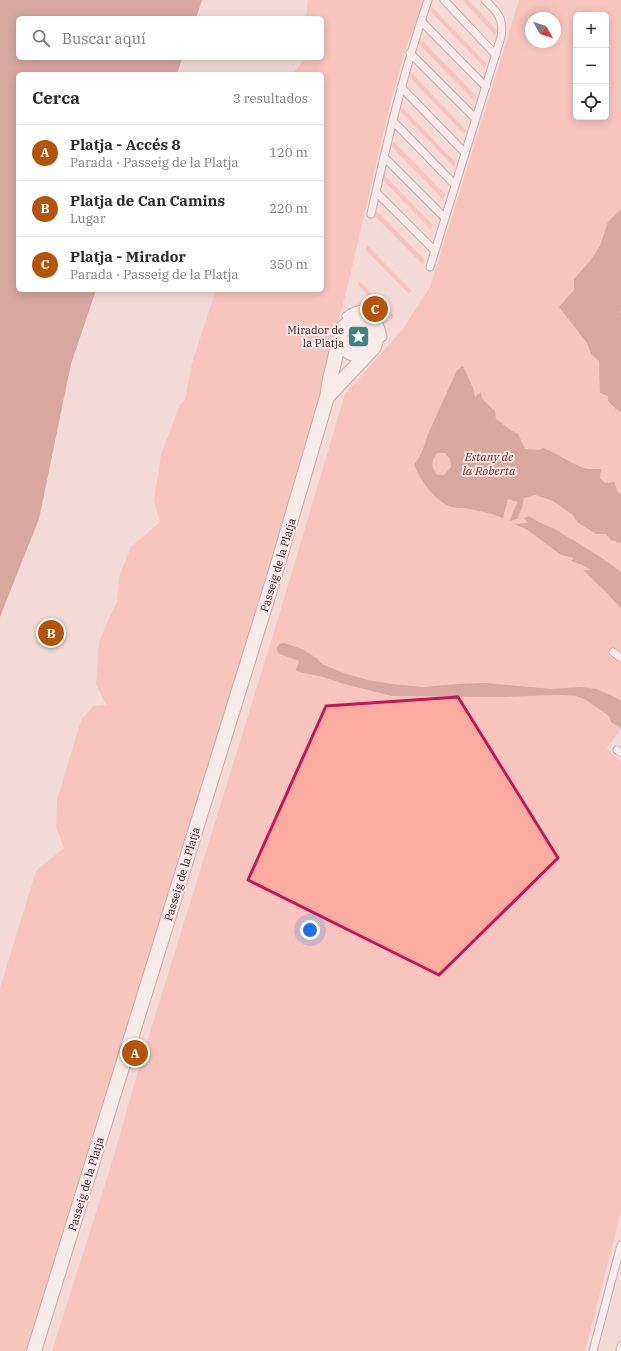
<!DOCTYPE html>
<html lang="es">
<head>
<meta charset="utf-8">
<style>
	body { margin:0; font-family:"IBM Plex Serif",serif; background:#f2f2f3; color:#2b2b33 }
	.controls { position:absolute; right:12px; top:12px; display:grid; overflow:hidden; border-radius:6px; box-shadow:0 2px 10px #0003 }
	.controls button { width:36px; height:36px; display:grid; place-items:center; padding:0; border:0; border-bottom:1px solid #e1e1e2; background:#fff; color:#2b2b33; font:20px sans-serif }
	.compass { position:absolute; left:525px; top:12px; width:36px; height:36px; border-radius:50%; background:#fff; box-shadow:0 2px 10px #0003; rotate:129deg }
	.you { position:absolute; left:310px; top:930px; width:14px; height:14px; margin:-10px; border:3px solid #fff; border-radius:50%; background:#1a73e8; box-shadow:0 0 0 6px #1a73e833 }
	.badge { display:grid; place-items:center; width:26px; height:26px; border-radius:50%; background:#b45309; color:#fff; font-size:13px; font-weight:700 }
	.pin { position:absolute; translate:-50% -50%; border:2px solid #fff; box-shadow:0 1px 4px #0006 }
	.list { margin:0; padding:0; list-style:none }
	h2 { display:flex; justify-content:space-between; align-items:center; height:52px; margin:0; padding:0 16px; font-size:17px }
	h2 small { font-size:13px; font-weight:400; color:#7c7c81 }
	.list li { display:grid; grid-template-columns:26px 1fr auto; gap:12px; align-items:center; box-sizing:border-box; height:56px; padding:0 16px; border-top:1px solid #e1e1e2 }
	.list b { display:block; font-size:15px; white-space:nowrap }
	.list p { margin:0; font-size:13px; white-space:nowrap; color:#7c7c81 }
	.list em { font-size:13px; font-style:normal; color:#7c7c81 }
	.icon { flex:none; width:22px; height:22px; fill:none; stroke:currentColor; stroke-width:2; stroke-linecap:round; stroke-linejoin:round }
	.map { position:relative; flex:none; width:621px; height:1351px; overflow:hidden }
	.search { position:absolute; background:#fff; box-shadow:0 2px 10px #0003; left:16px; top:16px; width:308px; height:44px; display:flex; align-items:center; gap:10px; box-sizing:border-box; padding:0 14px; border-radius:6px; color:#7c7c81; font-size:15px }
	.panel { position:absolute; background:#fff; box-shadow:0 2px 10px #0003; left:16px; top:72px; width:308px; height:220px; border-radius:6px }
	.map>svg:first-child { display:block }
</style>
</head>
<body>
<div class="map">
<svg width="621" height="1351" viewBox="0 0 621 1351">
	<rect width="100%" height="100%" fill="#f4dad6"/>
	<path fill="#fbab9f" fill-rule="evenodd" d="M 308,0 L 424,0 L 406,48 L 391,101 L 350,276 L 320,393 L 261,593 L 28,1351 L 0,1351 L 0,988 L 36,871 L 64,848 L 56,827 L 57,800 L 81,720 L 93,706 L 106,705 L 96,685 L 99,642 L 107,623 L 117,602 L 119,577 L 131,547 L 160,522 L 154,500 L 161,455 L 180,404 L 185,400 L 192,363 L 216,290 L 322,290 L 322,74 L 293,74 L 303,61 L 314,58 L 322,58 L 322,18 L 306,18 Z
		M 462,0 L 468,0 L 497,30 L 495,35 Z
		M 519,0 L 621,0 L 621,654 L 614,649 L 611,653 L 621,662 L 621,729 L 607,748 L 621,762 L 621,1212 L 585,1351 L 52,1351 L 113,1159 L 138,1071 L 277,622 L 345,394 L 402,330 L 430,287 ZM 576,15 L 606,15 L 606,117 L 576,117 ZM 531,18 L 555,18 L 555,42 L 531,42 Z
		M 431,6 L 486,63 L 485,68 L 429,10 Z
		M 420,38 L 476,96 L 474,101 L 418,43 Z
		M 410,71 L 466,130 L 464,134 L 409,76 Z
		M 401,106 L 455,162 L 454,167 L 400,111 Z
		M 393,141 L 445,194 L 443,199 L 391,146 Z
		M 384,175 L 433,225 L 431,230 L 383,180 Z
		M 376,210 L 425,260 L 423,265 L 374,215 Z
		M 367,245 L 412,291 L 409,294 L 366,250 Z
		M 359,281 L 394,316 L 391,320 L 358,285 Z
		M 354,323 L 370,328 L 368,348 L 348,347 L 346,331 Z"/>
	<path fill="#b66b61" fill-rule="evenodd" d="M 0,0 L 202,0 L 196,18 L 18,18 L 18,58 L 182,58 L 177,74 L 18,74 L 18,290 L 96,290 L 71,364 L 39,519 L 0,617 Z
		M 621,209 L 621,310 L 620,313 L 621,314 L 621,412 L 616,409 L 608,401 L 608,396 L 600,393 L 599,361 L 591,354 L 587,343 L 559,307 L 574,290 L 574,279 L 590,261 L 600,246 L 608,222 Z
		M 463,366 L 473,388 L 475,397 L 481,392 L 482,399 L 495,411 L 496,419 L 512,431 L 518,434 L 525,449 L 539,450 L 543,448 C 558,453 572,465 588,469 C 592,469 597,469 601,469 L 600,478 L 605,483 L 615,482 L 617,491 L 621,494 L 621,543 L 611,540 L 606,534 L 596,534 L 577,522 L 573,515 L 553,501 L 535,495 L 524,498 L 522,508 L 517,519 L 509,521 C 513,515 514,507 518,502 L 508,499 L 503,518 C 491,513 477,510 464,508 C 460,508 456,508 452,507 C 435,502 421,481 414,465 C 421,456 425,445 428,434 L 457,370 ZM 437,453 L 445,453 L 450,459 L 451,467 L 444,475 L 437,475 C 431,467 431,461 437,453 Z
		M 529,516 C 537,522 546,525 555,529 C 577,543 601,556 621,572 L 621,608 L 613,600 L 607,593 L 583,570 L 591,570 L 582,565 L 571,561 L 574,558 L 561,555 L 526,529 L 514,524 L 528,523 L 524,518 Z
		M 301,655 L 313,657 L 324,665 L 344,673 L 368,680 L 392,684 L 423,687 L 457,684 L 485,683 L 552,689 L 581,687 L 597,689 L 621,700 L 621,728 L 611,722 L 609,716 L 586,700 L 576,696 L 558,695 L 501,697 L 392,696 L 344,684 L 323,677 L 299,672 L 296,670 Z"/>
	<g fill="none" stroke-linecap="round" stroke-linejoin="round">
		<path stroke="#b66b61" stroke-width="12" d="M 283,649 L 301,655 L 314,664"/>
		<defs>
			<path id="service" d="M 444,0 L 496,55
				M 421,21 L 486,87
				M 410,53 L 476,119
				M 401,87 L 465,153
				M 393,121 L 455,185
				M 384,157 L 445,218
				M 376,192 L 435,251
				M 371,214 C 387,142 404,70 428,0
				M 430,267 L 501,37 C 504,18 498,13 485,0
				M 346,316 C 366,300 379,315 383,337
				M 613,652 L 621,658
				M 617,750 L 621,753
				M 593,1351 L 621,1245
				M 620,1351 L 621,1346"/>
			<path id="minor" d="M 340,337 C 345,354 353,357 369,352
				M 34,1351 L 275,574 L 327,397 L 330,379 L 342,329 C 360,310 383,322 374,347 L 327,397"/>
		</defs>
		<use href="#service" stroke="#907976" stroke-width="9"/>
		<use href="#minor" stroke="#907976" stroke-width="16"/>
		<use href="#service" stroke="#fff" stroke-width="7"/>
		<use href="#minor" stroke="#fff" stroke-width="14"/>
	</g>
	<path d="M0 0H621V1351H0ZM 458,697 L 558,858 L 439,975 L 248,880 L 326,706 Z" fill="#f4dad6" fill-opacity=".55" fill-rule="evenodd"/>
	<path fill="none" stroke="#c2185b" stroke-width="3" stroke-linejoin="round" d="M 458,697 L 558,858 L 439,975 L 248,880 L 326,706 Z"/>
	<defs>
		<symbol id="sight-square" viewBox="-11 -11 22 22"><rect x="-9" y="-9" width="18" height="18" rx="4" fill="#3c8484" stroke="#fee8e5"/><path d="M0-6L1.8-2.2L6-1.7L2.9 1.2L3.7 5.4L0 3.3L-3.7 5.4L-2.9 1.2L-6-1.7L-1.8-2.2Z" fill="#fff"/></symbol>
	</defs>
	<g fill-rule="evenodd">
		<use href="#sight-square" x="346" y="324" width="25" height="25"/>
	</g>
	<g text-anchor="middle" dominant-baseline="central" stroke-width="4" stroke-linejoin="round" paint-order="stroke">
		<g font-size="11" fill="#2e2523" stroke="#fee8e5" text-anchor="end">
			<text x="344" y="330">Mirador de<tspan x="344" dy="13">la Platja</tspan></text>
		</g>
		<g font-size="11" fill="#2e2523" stroke="#fee8e5">
			<text transform="translate(278 565) rotate(-73)">Passeig de la Platja</text>
			<text transform="translate(182 874) rotate(-73)">Passeig de la Platja</text>
			<text transform="translate(86 1184) rotate(-73)">Passeig de la Platja</text>
		</g>
		<g font-size="12" font-style="italic" fill="#83261f" stroke="#fee8e5">
			<text x="489" y="456">Estany de<tspan x="489" dy="14">la Roberta</tspan></text>
		</g>
	</g>
</svg>
<div class="controls">
<button>+</button>
<button>−</button>
<button><svg class="icon" aria-label="locate" viewBox="0 0 24 24"><circle cx="12" cy="12" r="6"/><path d="M12 2v4M12 18v4M2 12h4M18 12h4"/></svg></button>
</div>
<svg class="compass" viewBox="-18 -18 36 36"><path d="M0-13l5 13h-10z" fill="#e53935"/><path d="M0 13l5-13h-10z" fill="#7c7c81"/></svg>
<div class="you"></div>
<div class="pin badge" style="left:135px;top:1053px">A</div>
<div class="pin badge" style="left:51px;top:633px">B</div>
<div class="pin badge" style="left:375px;top:309px">C</div>
<div class="search"><svg class="icon" aria-label="search" viewBox="0 0 24 24"><circle cx="10" cy="10" r="6"/><path d="M15 15l6 6"/></svg>Buscar aquí</div>
<section class="panel">
<h2>Cerca<small>3 resultados</small></h2>
<ul class="list">
<li><span class="badge">A</span><div><b>Platja - Accés 8</b><p>Parada · Passeig de la Platja</p></div><em>120 m</em></li>
<li><span class="badge">B</span><div><b>Platja de Can Camins</b><p>Lugar</p></div><em>220 m</em></li>
<li><span class="badge">C</span><div><b>Platja - Mirador</b><p>Parada · Passeig de la Platja</p></div><em>350 m</em></li>
</ul>
</section>
</div>
</body>
</html>
